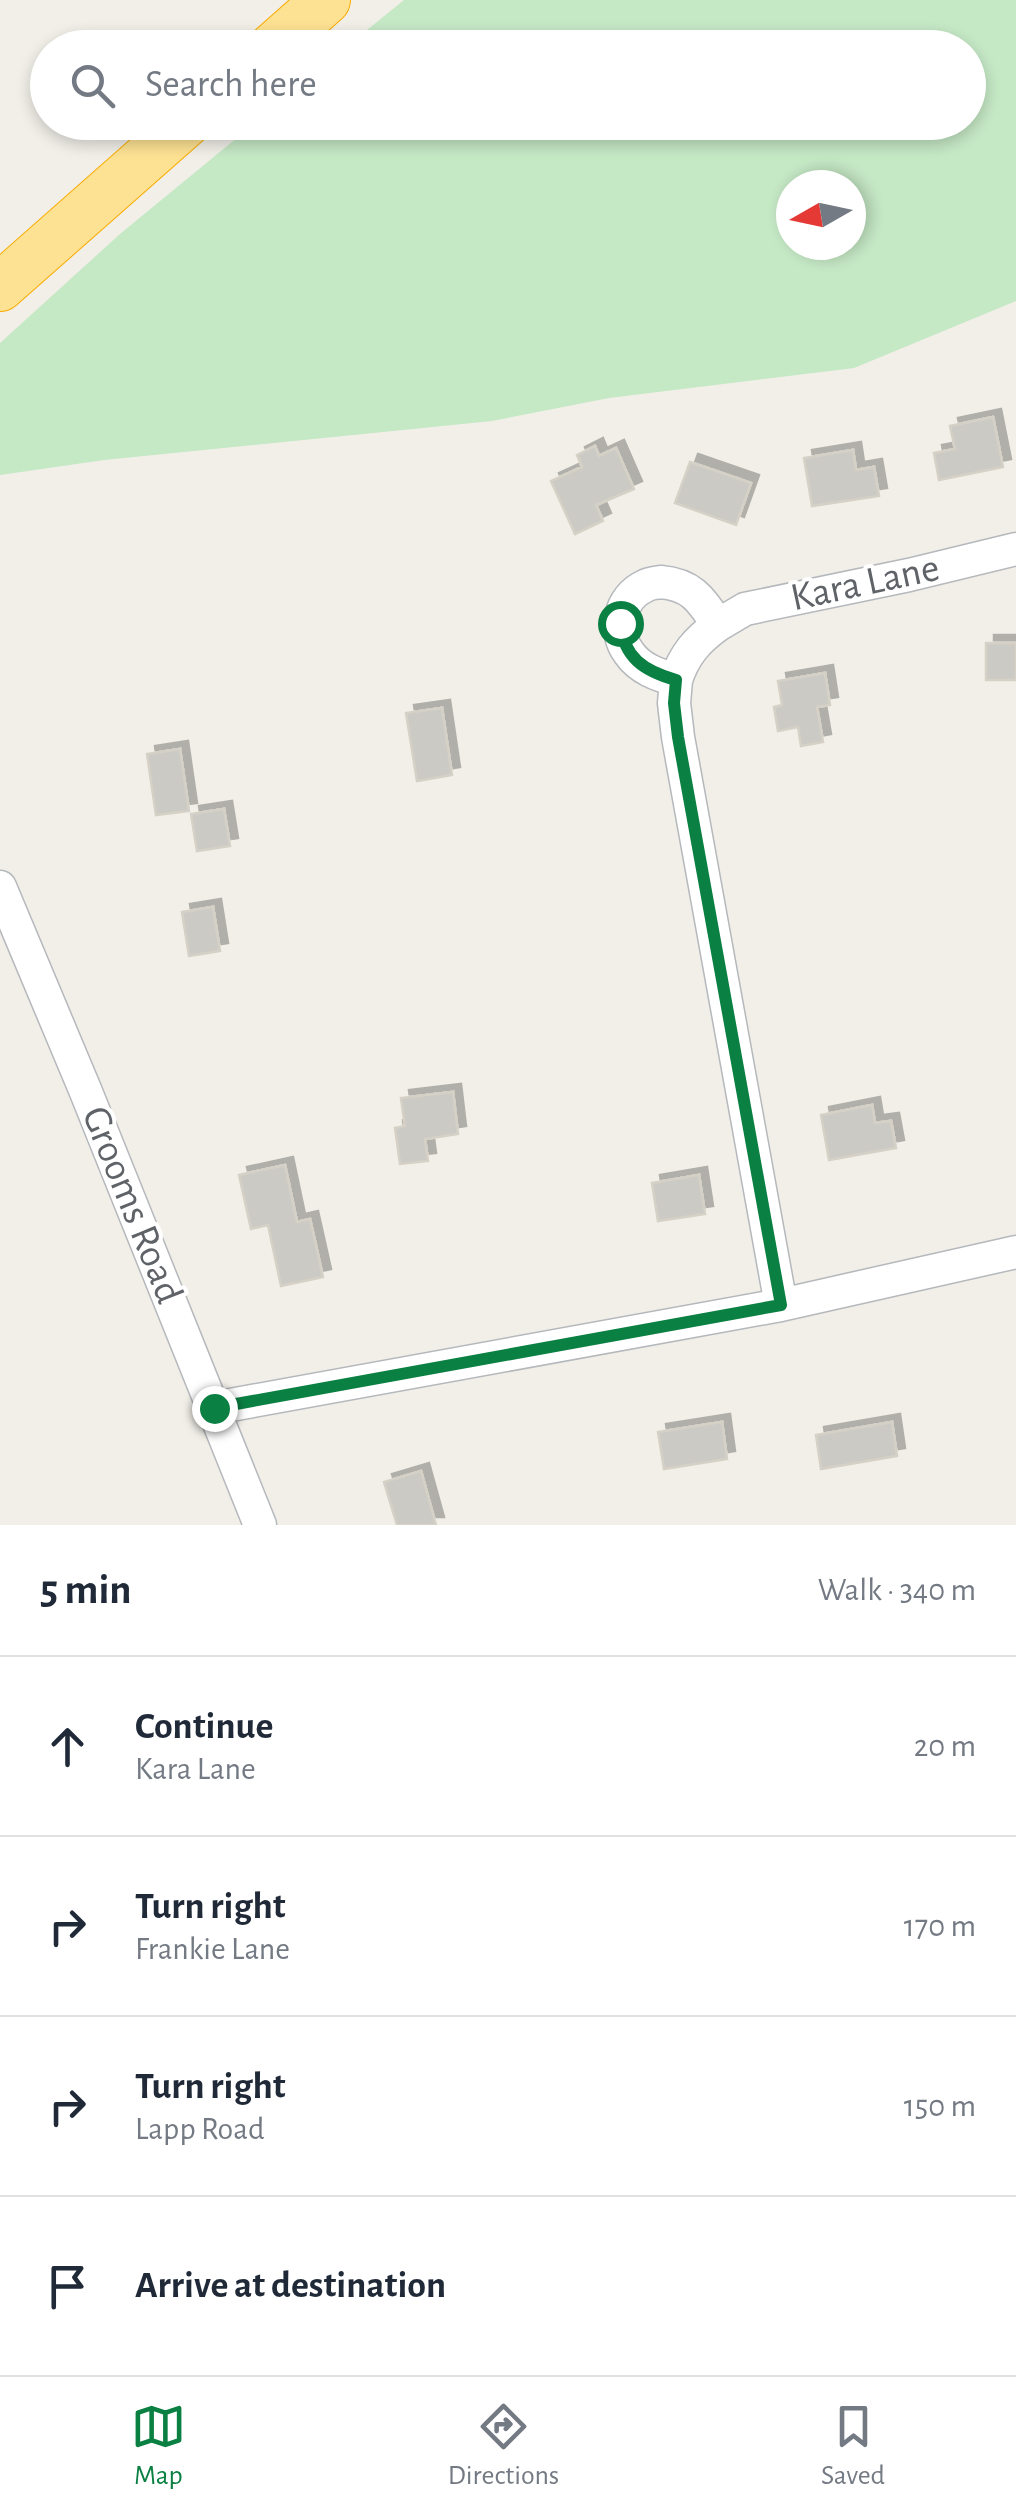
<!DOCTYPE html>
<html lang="en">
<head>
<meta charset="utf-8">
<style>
	body { margin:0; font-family:"Alegreya Sans",sans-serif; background:#f2f2f3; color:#1f2937 }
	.compass { position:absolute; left:776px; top:170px; width:90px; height:90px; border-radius:50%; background:#fff; box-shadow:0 5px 15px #0003; rotate:261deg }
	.stop { position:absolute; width:30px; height:30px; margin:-22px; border:8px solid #0b8043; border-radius:50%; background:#fff }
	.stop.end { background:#0b8043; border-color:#fff; box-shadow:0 2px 10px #0008 }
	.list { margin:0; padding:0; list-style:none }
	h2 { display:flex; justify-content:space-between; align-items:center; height:130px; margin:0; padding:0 40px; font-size:42px }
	h2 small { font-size:32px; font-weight:400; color:#747a83 }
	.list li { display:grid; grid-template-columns:65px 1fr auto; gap:30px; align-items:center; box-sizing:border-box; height:180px; padding:0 40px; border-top:2px solid #e0e1e3 }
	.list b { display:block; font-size:38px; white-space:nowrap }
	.list p { margin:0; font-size:32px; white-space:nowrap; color:#747a83 }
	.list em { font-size:32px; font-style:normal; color:#747a83 }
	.icon { flex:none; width:55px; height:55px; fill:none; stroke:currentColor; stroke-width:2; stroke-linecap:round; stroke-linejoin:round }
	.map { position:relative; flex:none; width:1016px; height:1525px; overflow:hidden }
	.search { position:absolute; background:#fff; box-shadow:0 5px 15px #0003; left:30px; right:30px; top:30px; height:110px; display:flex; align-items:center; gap:25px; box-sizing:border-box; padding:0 35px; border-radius:55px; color:#747a83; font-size:38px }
	.sheet { height:850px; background:#fff }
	nav { display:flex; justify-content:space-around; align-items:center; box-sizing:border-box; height:140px; border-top:2px solid #e0e1e3; background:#fff; font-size:28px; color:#747a83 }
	nav a { display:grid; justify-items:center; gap:5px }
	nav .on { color:#0b8043 }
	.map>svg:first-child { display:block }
</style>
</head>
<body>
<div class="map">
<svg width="1016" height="1525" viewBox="0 0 1016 1525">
	<defs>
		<filter id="shadow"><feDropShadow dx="8" dy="-8" stdDeviation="0" flood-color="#0004"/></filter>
	</defs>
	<rect width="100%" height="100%" fill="#f1efe8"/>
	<path fill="#c5e8c5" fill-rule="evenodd" d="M 404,0 L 1016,0 L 1016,301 L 854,368 L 609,398 L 492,421 L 104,460 L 0,475 L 0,343 L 120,234 L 255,123 L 968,122 L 968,48 L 346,47 ZM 791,185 L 851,185 L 851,245 L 791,245 Z"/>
	<path fill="#cccac5" stroke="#d6d1c6" stroke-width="2.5" filter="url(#shadow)" d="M 993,417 L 1003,467 L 939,480 L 934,453 L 955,449 L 950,426 Z
		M 595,446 L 599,456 L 616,448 L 634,489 L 596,505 L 603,521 L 575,534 L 551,481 L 582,467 L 577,455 Z
		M 853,450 L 856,470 L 874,467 L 879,496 L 812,506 L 804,458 Z
		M 690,462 L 751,483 L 736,525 L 675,503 Z
		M 986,643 L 1016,643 L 1016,680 L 986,680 Z
		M 825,673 L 830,705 L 817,707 L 823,742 L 801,746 L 798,727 L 778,731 L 774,707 L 782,705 L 778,681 Z
		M 442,708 L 452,775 L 417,781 L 406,713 Z
		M 180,749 L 189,811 L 156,815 L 147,754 Z
		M 224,809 L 230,846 L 197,851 L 191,814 Z
		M 213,907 L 220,951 L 189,956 L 182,912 Z
		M 453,1092 L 458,1134 L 425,1139 L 428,1161 L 400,1164 L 395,1128 L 405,1126 L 401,1098 Z
		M 872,1105 L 875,1123 L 891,1121 L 896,1148 L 829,1160 L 821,1115 Z
		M 285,1165 L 297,1222 L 310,1219 L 323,1277 L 281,1286 L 268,1225 L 251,1229 L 239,1175 Z
		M 699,1175 L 705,1214 L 658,1221 L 652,1183 Z
		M 722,1422 L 727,1459 L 664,1469 L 658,1432 Z
		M 892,1422 L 897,1456 L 821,1469 L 816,1435 Z
		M 421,1471 L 436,1525 L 397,1525 L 384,1482 Z"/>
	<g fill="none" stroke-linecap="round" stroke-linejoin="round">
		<defs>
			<path id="minor" d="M 661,582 C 693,585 701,600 718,625 C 697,640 684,655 676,680 C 658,675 640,669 629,653 C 612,631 620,597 645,586 C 650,583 656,583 661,582 Z
				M 718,625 L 745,609 L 909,575 L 1016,549
				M 676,680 L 674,703 L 678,737 L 781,1305
				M 0,887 L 86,1092 L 260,1525
				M 214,1408 L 781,1305 L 1016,1252"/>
			<path id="highway" d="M 272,48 L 326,0
				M 0,287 L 187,122"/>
		</defs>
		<use href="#minor" stroke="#b5b8bc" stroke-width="35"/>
		<use href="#highway" stroke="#f9ab00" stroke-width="50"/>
		<use href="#minor" stroke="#fff" stroke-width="32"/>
		<use href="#highway" stroke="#fde293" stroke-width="48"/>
	</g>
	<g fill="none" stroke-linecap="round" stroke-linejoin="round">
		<path stroke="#0b8043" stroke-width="12" d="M 214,1408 L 781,1305 L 678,737 L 674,703 L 676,680 C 644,671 624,658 620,623"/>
	</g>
	<g text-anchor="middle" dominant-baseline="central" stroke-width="8" stroke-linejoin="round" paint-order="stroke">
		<g font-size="40" fill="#5f6368" stroke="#fff">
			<text transform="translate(865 583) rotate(-12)">Kara Lane</text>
			<text transform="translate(132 1205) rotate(68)">Grooms Road</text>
		</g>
	</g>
</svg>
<svg class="compass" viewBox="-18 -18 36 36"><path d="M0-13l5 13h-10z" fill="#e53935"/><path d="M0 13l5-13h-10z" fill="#747a83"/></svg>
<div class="stop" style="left:620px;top:623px"></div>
<div class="stop end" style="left:214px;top:1408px"></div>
<div class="search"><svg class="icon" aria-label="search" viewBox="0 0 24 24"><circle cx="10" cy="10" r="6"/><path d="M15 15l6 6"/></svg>Search here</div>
</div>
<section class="sheet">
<h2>5 min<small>Walk · 340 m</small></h2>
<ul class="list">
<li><svg class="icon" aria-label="ahead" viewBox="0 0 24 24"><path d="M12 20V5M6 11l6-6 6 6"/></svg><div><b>Continue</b><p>Kara Lane</p></div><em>20 m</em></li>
<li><svg class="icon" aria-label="right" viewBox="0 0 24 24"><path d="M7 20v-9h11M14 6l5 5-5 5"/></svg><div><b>Turn right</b><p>Frankie Lane</p></div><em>170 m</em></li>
<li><svg class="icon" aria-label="right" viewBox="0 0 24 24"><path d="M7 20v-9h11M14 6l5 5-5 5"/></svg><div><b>Turn right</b><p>Lapp Road</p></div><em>150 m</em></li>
<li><svg class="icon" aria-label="arrive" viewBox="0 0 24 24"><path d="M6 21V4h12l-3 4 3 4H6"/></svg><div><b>Arrive at destination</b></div></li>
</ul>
</section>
<nav>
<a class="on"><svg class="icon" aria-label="map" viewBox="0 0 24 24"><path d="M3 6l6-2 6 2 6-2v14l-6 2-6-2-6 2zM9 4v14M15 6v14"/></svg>Map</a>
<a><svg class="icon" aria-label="directions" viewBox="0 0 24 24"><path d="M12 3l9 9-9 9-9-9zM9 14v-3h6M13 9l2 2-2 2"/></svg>Directions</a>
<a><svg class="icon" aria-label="saved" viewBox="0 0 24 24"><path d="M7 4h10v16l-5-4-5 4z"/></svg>Saved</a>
</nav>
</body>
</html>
